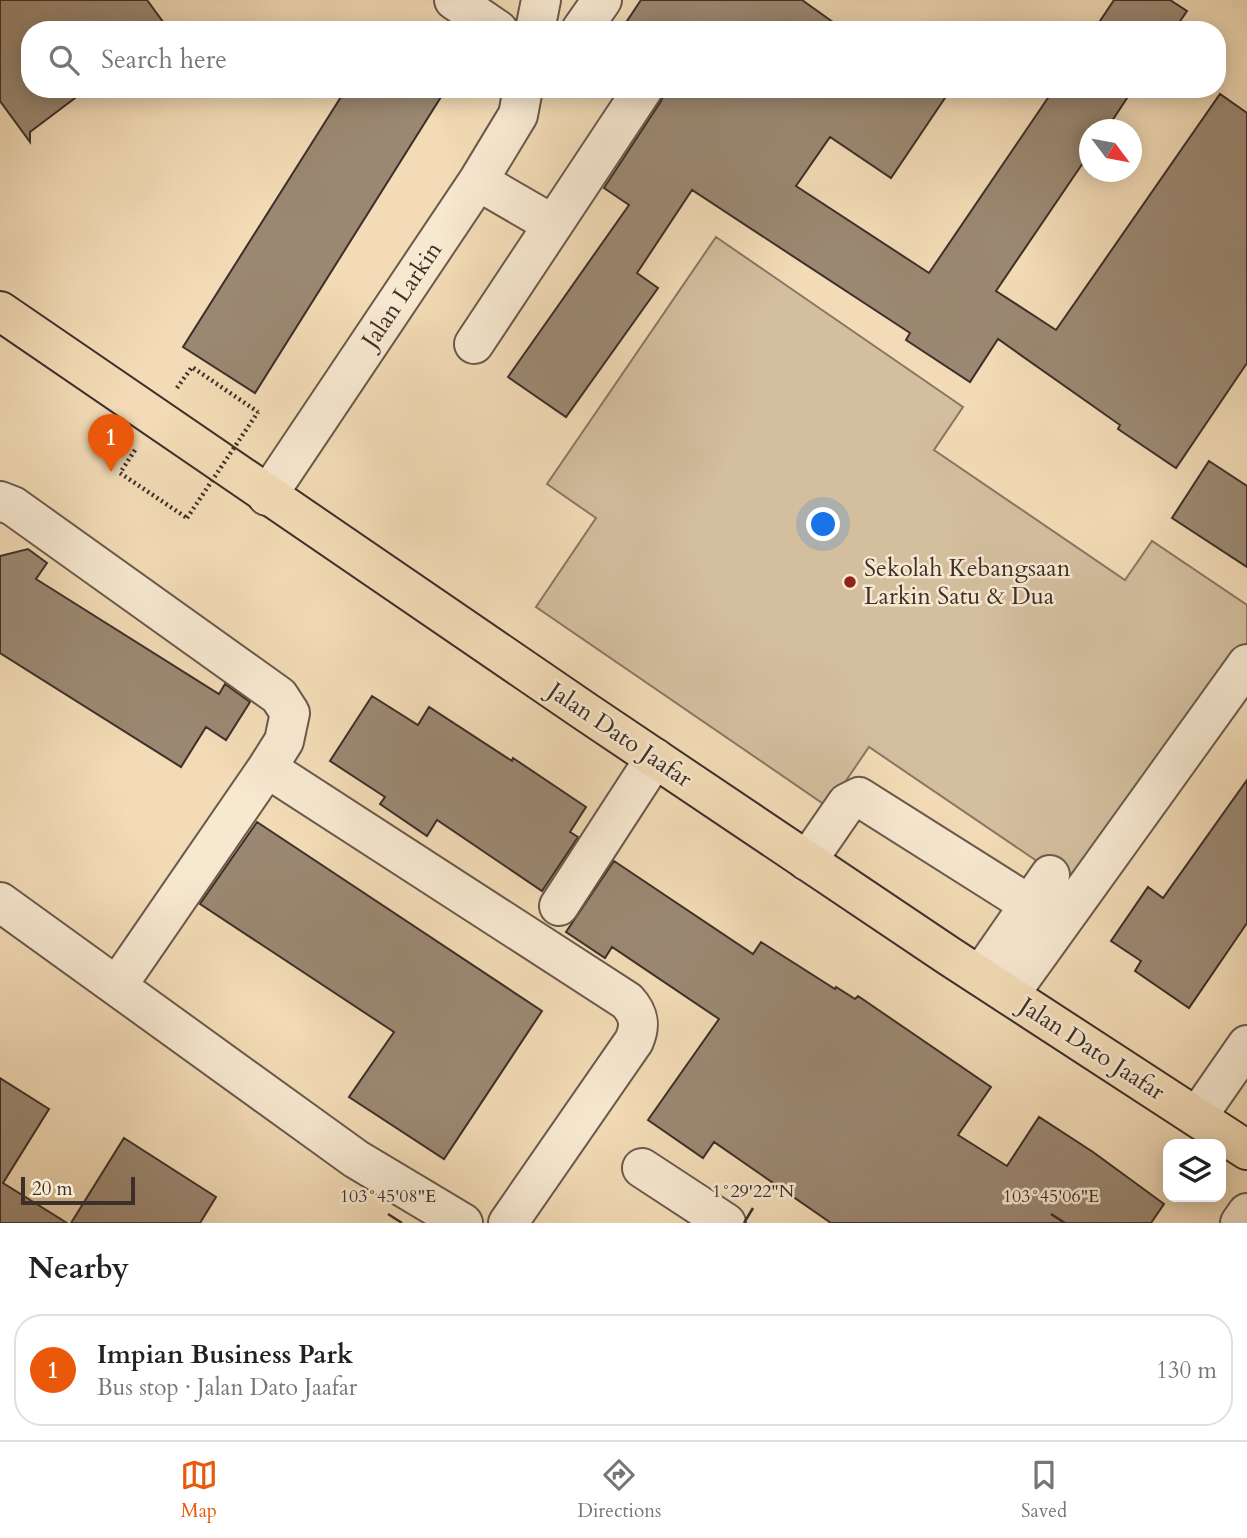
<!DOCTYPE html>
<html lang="en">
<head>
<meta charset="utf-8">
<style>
	body { margin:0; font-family:Cardo,serif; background:#f6f6f6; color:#222 }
	.controls { position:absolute; right:21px; bottom:21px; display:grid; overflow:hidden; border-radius:14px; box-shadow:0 4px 18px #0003 }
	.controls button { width:63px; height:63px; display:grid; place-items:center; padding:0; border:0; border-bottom:2px solid #e0e0e0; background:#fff; color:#222; font:35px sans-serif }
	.compass { position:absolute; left:1079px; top:119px; width:63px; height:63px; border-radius:50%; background:#fff; box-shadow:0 4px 18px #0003; rotate:122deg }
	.scale { position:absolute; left:21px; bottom:18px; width:114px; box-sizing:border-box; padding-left:7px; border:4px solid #3d2f29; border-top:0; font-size:19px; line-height:24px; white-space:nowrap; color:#3d2f29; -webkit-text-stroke:5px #f7e8d0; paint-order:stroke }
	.you { position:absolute; left:824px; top:525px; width:24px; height:24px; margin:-18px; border:5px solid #fff; border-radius:50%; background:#1a73e8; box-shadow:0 0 0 10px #1a73e833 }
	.badge { display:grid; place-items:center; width:46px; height:46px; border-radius:50%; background:#ea580c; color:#fff; font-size:23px; font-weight:700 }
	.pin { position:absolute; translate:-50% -58px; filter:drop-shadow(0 2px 4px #0008) }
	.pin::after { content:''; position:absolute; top:37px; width:24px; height:21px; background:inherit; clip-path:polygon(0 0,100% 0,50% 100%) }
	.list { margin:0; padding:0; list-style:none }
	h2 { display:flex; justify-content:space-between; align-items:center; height:91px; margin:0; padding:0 28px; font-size:30px }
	h2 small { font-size:23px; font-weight:400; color:#767676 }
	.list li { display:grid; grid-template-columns:46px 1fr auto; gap:21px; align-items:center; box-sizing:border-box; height:112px; margin:0 14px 14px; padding:0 14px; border:2px solid #e0e0e0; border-radius:28px }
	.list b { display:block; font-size:26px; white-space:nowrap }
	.list p { margin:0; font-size:23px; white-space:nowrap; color:#767676 }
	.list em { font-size:23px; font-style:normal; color:#767676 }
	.icon { flex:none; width:38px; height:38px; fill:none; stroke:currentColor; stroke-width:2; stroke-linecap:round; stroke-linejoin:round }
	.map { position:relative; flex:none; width:1247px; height:1223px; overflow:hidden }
	.search { position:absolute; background:#fff; box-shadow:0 4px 18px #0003; left:21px; right:21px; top:21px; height:77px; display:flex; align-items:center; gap:18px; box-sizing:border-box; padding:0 24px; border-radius:28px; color:#767676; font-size:26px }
	.sheet { height:217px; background:#fff }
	nav { display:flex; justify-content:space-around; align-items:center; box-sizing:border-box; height:98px; border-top:2px solid #e0e0e0; background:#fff; font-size:19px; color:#767676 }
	nav a { display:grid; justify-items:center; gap:4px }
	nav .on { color:#ea580c }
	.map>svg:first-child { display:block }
</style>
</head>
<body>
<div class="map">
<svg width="1247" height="1223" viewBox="0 0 1247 1223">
	<rect width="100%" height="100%" fill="#f2dbb6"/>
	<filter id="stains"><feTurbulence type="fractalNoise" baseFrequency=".00286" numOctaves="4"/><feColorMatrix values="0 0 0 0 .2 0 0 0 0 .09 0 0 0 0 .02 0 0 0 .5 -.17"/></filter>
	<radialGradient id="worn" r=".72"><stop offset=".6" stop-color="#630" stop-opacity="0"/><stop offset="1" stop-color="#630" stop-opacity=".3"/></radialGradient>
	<path fill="#d3be9e" stroke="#887664" stroke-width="2" d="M 716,237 L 963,407 L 934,450 L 1125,580 L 1152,541 L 1247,605 L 1247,647 L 1081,891 L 869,747 L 828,807 L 536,607 L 596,518 L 547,484 Z"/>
	<path fill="#9b8872" stroke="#3d2f29" stroke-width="2" d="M 0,0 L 147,0 L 169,30 L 30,30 L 30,89 L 87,89 L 30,132 L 30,142 L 0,101 Z
		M 641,0 L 802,0 L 844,30 L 621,30 Z
		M 1114,0 L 1170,0 L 1187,11 L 1174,30 L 1094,30 Z
		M 346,89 L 446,89 L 255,393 L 183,347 Z
		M 665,89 L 951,89 L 891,178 L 830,137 L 796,186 L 929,273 L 1054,89 L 1133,89 L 1106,130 L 1089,130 L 1089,154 L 996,291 L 1056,330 L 1220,94 L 1247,113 L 1247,363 L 1176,468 L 1118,429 L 1120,425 L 998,339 L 970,382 L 906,340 L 910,333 L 692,190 L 637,273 L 658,288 L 566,417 L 508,377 L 629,205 L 604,188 L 661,101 Z
		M 1209,461 L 1247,486 L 1247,567 L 1172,518 Z
		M 28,549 L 47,563 L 36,579 L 219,694 L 225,684 L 250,702 L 226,740 L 206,727 L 181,767 L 0,653 L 0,556 Z
		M 372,696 L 418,725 L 429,707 L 512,761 L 513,758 L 586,807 L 570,832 L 578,837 L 542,891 L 437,820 L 427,836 L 380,804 L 385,797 L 330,761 Z
		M 1247,780 L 1247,923 L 1189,1008 L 1135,971 L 1141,961 L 1111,941 L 1148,887 L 1163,898 Z
		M 257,822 L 542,1011 L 444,1159 L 349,1097 L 394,1032 L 200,904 Z
		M 614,861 L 753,954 L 761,942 L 835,989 L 836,987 L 855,999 L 858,996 L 991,1087 L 958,1135 L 1007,1166 L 1039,1117 L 1093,1152 L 1164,1204 L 1151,1223 L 831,1223 L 714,1142 L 703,1158 L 648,1120 L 719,1019 L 612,947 L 605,958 L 566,932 Z
		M 0,1078 L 49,1109 L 3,1183 L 67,1223 L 0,1223 Z
		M 124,1138 L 216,1197 L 200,1223 L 71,1223 Z"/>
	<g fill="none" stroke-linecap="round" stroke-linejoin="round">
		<defs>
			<path id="minor" d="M 454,0 L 498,30
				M 535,30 L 541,0
				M 581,30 L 602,0
				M 478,181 L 552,224
				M 474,344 L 643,89
				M 267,496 L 478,181 L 518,115 L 523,89
				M 0,501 L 13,506 L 279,696 L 290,713 L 284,741 L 267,768 L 117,986
				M 267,768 L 627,1001 C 639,1014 641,1025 634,1041 L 508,1223
				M 807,861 L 847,803 L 859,797 L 1030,905
				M 0,902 L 356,1159 L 463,1223
				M 559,906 L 655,758
				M 980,976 L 1050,875
				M 1009,995 L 1247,664
				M 1197,1117 L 1247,1045
				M 642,1168 L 726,1223
				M 1240,1223 L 1247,1213"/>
			<path id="major" d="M 0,311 L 586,712 L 949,956 L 1247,1150"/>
		</defs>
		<use href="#minor" stroke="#6a5a4c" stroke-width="42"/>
		<use href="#major" stroke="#3d2f29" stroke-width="42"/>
		<path stroke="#3d2f29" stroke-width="4.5" stroke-dasharray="2 3.5" stroke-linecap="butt" d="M 177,388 L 192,367 L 258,412
			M 135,450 L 120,473 L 187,518"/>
		<use href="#minor" stroke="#f7e8d0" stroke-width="38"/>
		<use href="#major" stroke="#f2dbb6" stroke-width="38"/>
		<path stroke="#3d2f29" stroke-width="4.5" stroke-dasharray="2 3.5" stroke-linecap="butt" d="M 187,518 L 258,412"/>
	</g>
	<path fill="none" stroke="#3d2f29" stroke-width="2.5" d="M 388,1214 L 402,1223M 1051,1214 L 1065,1223M 744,1223 L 753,1208"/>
	<circle fill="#8f2418" stroke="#f7e8d0" stroke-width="2.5" cx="850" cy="582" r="7"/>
	<g text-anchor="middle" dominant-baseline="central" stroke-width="5" stroke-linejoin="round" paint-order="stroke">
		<g font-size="24" fill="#3d2f29" stroke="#f7e8d0">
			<text transform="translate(402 295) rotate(-56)">Jalan Larkin</text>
			<text transform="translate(620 735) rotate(34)">Jalan Dato Jaafar</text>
			<text transform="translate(1092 1049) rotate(33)">Jalan Dato Jaafar</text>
		</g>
		<g font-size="24" fill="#3d2f29" stroke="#f7e8d0" text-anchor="start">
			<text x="864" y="568">Sekolah Kebangsaan<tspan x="864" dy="28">Larkin Satu &amp; Dua</tspan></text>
		</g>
	</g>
	<g font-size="18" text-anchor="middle" fill="#3d2f29" stroke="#f7e8d0" stroke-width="5" stroke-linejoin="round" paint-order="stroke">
		<text x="753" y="1197">1°29'22"N</text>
		<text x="388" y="1202">103°45'08"E</text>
		<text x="1051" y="1202">103°45'06"E</text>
	</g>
	<rect width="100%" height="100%" filter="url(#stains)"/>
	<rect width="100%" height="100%" fill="url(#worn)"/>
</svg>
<div class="controls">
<button><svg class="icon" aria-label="layers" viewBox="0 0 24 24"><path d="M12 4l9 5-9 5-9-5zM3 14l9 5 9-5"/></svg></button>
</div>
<svg class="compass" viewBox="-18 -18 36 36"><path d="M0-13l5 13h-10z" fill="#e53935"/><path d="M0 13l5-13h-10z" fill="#767676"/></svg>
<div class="scale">20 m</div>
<div class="you"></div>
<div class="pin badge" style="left:111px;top:472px">1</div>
<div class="search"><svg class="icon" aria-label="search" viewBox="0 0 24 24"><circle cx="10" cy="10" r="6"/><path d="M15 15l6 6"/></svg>Search here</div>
</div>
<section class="sheet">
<h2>Nearby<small></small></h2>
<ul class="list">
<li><span class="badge">1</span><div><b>Impian Business Park</b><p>Bus stop · Jalan Dato Jaafar</p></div><em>130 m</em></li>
</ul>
</section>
<nav>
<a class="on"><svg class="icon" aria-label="map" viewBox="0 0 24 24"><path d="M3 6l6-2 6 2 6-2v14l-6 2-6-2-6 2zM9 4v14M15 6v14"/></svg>Map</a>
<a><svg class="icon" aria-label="directions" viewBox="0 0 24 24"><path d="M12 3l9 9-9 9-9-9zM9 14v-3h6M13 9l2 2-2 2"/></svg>Directions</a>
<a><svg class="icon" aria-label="saved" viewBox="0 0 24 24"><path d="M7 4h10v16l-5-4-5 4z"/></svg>Saved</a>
</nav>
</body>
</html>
